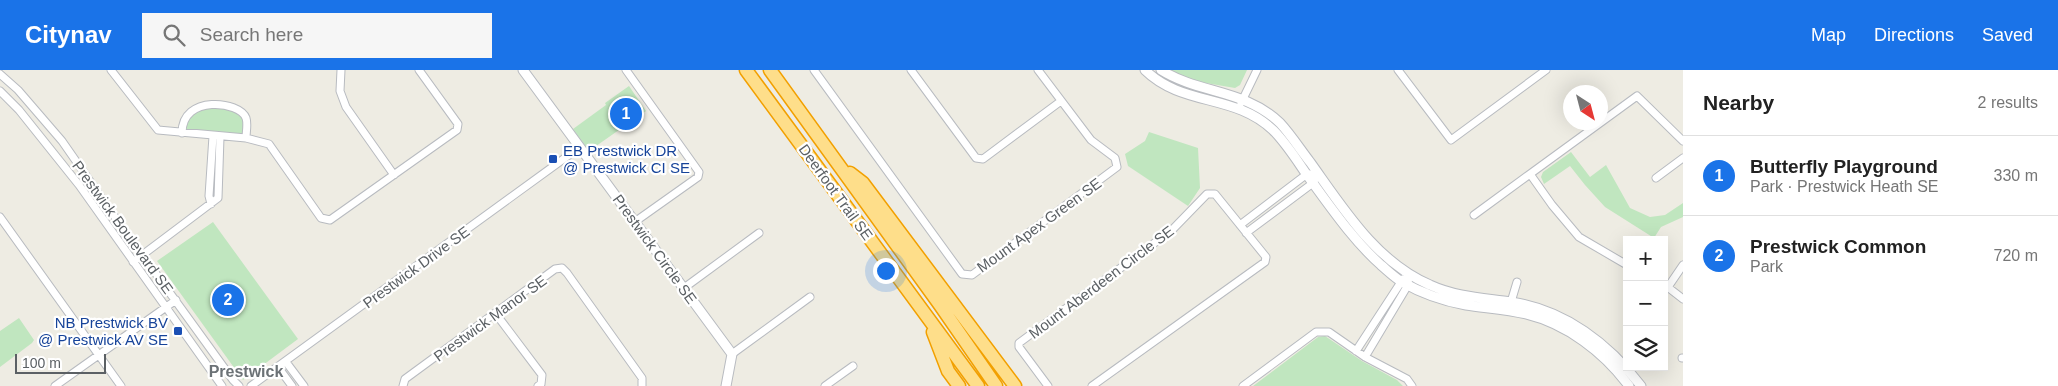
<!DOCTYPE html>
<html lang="en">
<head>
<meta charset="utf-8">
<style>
	body { margin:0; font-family:Helvetica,sans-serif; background:#f6f6f6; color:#222 }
	.controls { position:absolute; right:15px; bottom:15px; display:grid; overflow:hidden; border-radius:0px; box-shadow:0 5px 20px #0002 }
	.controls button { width:45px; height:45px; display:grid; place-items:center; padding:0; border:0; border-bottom:1px solid #e0e0e0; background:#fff; color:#222; font:25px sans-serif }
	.compass { position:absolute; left:1563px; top:15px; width:45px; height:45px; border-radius:50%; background:#fff; box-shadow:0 5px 20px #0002; rotate:144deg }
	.scale { position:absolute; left:15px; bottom:12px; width:91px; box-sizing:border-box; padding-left:5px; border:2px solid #5b6064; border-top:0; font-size:14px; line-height:18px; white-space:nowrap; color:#5b6064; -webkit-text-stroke:4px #fff; paint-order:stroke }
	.you { position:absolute; left:885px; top:200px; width:18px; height:18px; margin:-12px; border:4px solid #fff; border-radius:50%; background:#1a73e8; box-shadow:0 0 0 8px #1a73e833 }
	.badge { display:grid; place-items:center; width:32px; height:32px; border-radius:50%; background:#1a73e8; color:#fff; font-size:16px; font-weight:700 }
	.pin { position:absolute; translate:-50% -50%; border:2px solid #fff; box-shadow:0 1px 5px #0006 }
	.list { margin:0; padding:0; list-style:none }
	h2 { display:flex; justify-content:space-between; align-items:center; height:65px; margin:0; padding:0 20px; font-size:21px }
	h2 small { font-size:16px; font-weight:400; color:#767676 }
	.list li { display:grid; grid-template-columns:32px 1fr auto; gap:15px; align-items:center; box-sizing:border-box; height:80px; padding:0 20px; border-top:1px solid #e0e0e0 }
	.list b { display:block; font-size:19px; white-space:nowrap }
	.list p { margin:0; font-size:16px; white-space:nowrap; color:#767676 }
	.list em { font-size:16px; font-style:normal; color:#767676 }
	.icon { flex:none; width:28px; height:28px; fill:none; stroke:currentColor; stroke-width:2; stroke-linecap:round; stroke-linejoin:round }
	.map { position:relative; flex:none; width:1683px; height:316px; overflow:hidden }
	header { display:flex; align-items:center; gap:30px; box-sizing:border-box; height:70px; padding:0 25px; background:#1a73e8; color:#fff }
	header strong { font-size:24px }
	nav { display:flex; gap:28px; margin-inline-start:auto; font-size:18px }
	.search { width:350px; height:45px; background:#f6f6f6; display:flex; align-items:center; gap:12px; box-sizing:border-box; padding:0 18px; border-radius:0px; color:#767676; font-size:19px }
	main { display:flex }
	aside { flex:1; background:#fff }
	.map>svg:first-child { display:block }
</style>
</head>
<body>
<header>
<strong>Citynav</strong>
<div class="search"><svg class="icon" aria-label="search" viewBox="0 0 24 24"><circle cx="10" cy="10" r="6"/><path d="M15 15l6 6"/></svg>Search here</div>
<nav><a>Map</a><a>Directions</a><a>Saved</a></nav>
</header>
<main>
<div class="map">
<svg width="1683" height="316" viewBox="0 0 1683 316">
	<rect width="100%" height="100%" fill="#eeece3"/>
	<path fill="#c0e6bf" d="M 1170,0 L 1247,0 L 1240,15 L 1235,18 L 1194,11 Z
		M 629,16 L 646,41 L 589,81 L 573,59 L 606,35 L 605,33 Z
		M 212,35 L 243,43 L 246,68 L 183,63 L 185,47 Z
		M 1149,62 L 1198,78 L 1200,118 L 1188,136 L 1128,96 L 1125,84 L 1145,71 Z
		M 1571,82 L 1590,107 L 1606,95 L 1630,138 L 1650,147 L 1665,145 L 1683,133 L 1683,147 L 1661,157 L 1654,168 L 1605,137 L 1585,115 L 1570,96 L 1544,114 L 1541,107 L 1543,102 Z
		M 213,152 L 298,269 L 243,310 L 157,191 Z
		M 19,248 L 34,270 L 32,273 L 0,297 L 0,261 Z
		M 1325,266 L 1362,291 L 1397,310 L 1403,316 L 1253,316 L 1318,267 Z"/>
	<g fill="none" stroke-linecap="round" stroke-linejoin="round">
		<defs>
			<path id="minor" d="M 111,0 L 158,60 L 246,68 L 269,74 L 321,148 L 330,150 L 457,60 L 458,54 L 419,0
				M 341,0 L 340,21 L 346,37 L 394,105
				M 626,0 L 699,102 L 698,107 L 636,151
				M 814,0 L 962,204 L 972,205 L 1117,97 L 1115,88 L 1091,70 L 1038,0
				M 911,0 L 976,88 L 983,89 L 1061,31
				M 1398,0 L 1451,70 L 1546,0
				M 0,4 L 18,20 L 62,71 L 117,150 L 233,310 L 239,316
				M 0,21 L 19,40 L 79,115 L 222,316
				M 1241,33 L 1257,0
				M 182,63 C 182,24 240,31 246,48 C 248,54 246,62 246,68
				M 1656,108 L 1683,88
				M 211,134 L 209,126 L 213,66
				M 1474,145 L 1530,104
				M 0,147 L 121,316
				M 1240,155 L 1307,104 L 1318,104 L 1313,113 L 1246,163
				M 133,192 L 218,128 L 220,67
				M 1627,195 L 1579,167 L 1552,135 L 1530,104 L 1637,26 L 1683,71
				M 1665,215 L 1683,229
				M 1668,217 L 1683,195
				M 684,218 L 759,163
				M 1511,232 L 1517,212
				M 496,244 L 542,305 L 541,314 L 538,316
				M 1356,281 L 1403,209
				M 732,284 L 810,227
				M 1365,287 L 1408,215 L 1409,204
				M 1682,288 L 1683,288
				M 286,292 L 304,316
				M 278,297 L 292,316
				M 55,316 L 176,230
				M 251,316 L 580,77
				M 403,316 L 405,309 L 555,199 L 562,198 L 567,203 L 642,308 L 642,316
				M 825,316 L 853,296
				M 1048,316 L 1019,277 L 1019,273 L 1172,160 L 1207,124 L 1215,124 L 1266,187 L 1265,192 L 1092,316
				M 1243,316 L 1316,262 L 1329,262 L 1365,287 L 1407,309 L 1412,316"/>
			<path id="tertiary" d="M 523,0 L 732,284 L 726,316
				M 1145,0 C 1183,37 1234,23 1273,60 C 1286,73 1296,89 1307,105 C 1330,136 1352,169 1381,195 C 1388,201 1394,207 1402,212 C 1421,223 1444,231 1466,235 C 1485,238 1506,239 1526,244 C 1567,254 1604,282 1629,316
				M 1161,0 C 1199,24 1245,19 1280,53 C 1291,65 1300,79 1310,92 C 1343,138 1376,192 1430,215 C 1456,227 1484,228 1511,232 C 1565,240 1609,274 1641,316"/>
			<path id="motorway" d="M 746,0 L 978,316
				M 770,0 L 940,235 L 996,316
				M 850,103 L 863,113 L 1015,316
				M 933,262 L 948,301 L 959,316"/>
		</defs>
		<use href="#minor" stroke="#b8bbc0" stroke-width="9"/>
		<use href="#tertiary" stroke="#b8bbc0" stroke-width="11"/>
		<use href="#motorway" stroke="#f2a000" stroke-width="15"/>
		<use href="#minor" stroke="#fff" stroke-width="7"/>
		<use href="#tertiary" stroke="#fff" stroke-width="9"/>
		<use href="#motorway" stroke="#fede8a" stroke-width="12"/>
	</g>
	<g fill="#1a4fb4" stroke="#fff" stroke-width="2">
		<rect x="548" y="84" width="10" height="10" rx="2.5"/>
		<rect x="173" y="256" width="10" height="10" rx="2.5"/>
	</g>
	<g text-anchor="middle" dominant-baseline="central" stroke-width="4.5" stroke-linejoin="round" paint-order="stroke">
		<g font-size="15" fill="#164399" stroke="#fff" text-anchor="start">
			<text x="563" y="80">EB Prestwick DR<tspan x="563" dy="17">@ Prestwick CI SE</tspan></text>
			<text x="168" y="252" text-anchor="end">NB Prestwick BV<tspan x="168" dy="17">@ Prestwick AV SE</tspan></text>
		</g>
		<g font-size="15" fill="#5b6064" stroke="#fff">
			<text transform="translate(836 122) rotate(54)">Deerfoot Trail SE</text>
			<text transform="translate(1039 155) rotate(-36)">Mount Apex Green SE</text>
			<text transform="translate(123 157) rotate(54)">Prestwick Boulevard SE</text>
			<text transform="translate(655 179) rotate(54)">Prestwick Circle SE</text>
			<text transform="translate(416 197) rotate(-36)">Prestwick Drive SE</text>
			<text transform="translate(1101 212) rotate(-37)">Mount Aberdeen Circle SE</text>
			<text transform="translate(490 248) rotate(-36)">Prestwick Manor SE</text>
		</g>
		<g font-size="16" font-weight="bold" fill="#6c7276" stroke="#fff">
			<text x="246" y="301">Prestwick</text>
		</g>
	</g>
</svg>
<div class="controls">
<button>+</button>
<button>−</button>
<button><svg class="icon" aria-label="layers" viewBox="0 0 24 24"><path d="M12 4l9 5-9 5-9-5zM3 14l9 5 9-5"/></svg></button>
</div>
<svg class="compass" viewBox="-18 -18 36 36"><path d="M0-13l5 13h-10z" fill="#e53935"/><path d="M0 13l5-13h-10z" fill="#767676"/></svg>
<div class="scale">100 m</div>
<div class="you"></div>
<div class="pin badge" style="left:626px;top:44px">1</div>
<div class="pin badge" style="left:228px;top:230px">2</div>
</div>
<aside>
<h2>Nearby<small>2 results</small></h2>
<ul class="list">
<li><span class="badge">1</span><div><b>Butterfly Playground</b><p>Park · Prestwick Heath SE</p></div><em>330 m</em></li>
<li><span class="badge">2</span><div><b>Prestwick Common</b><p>Park</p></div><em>720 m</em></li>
</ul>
</aside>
</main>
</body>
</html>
